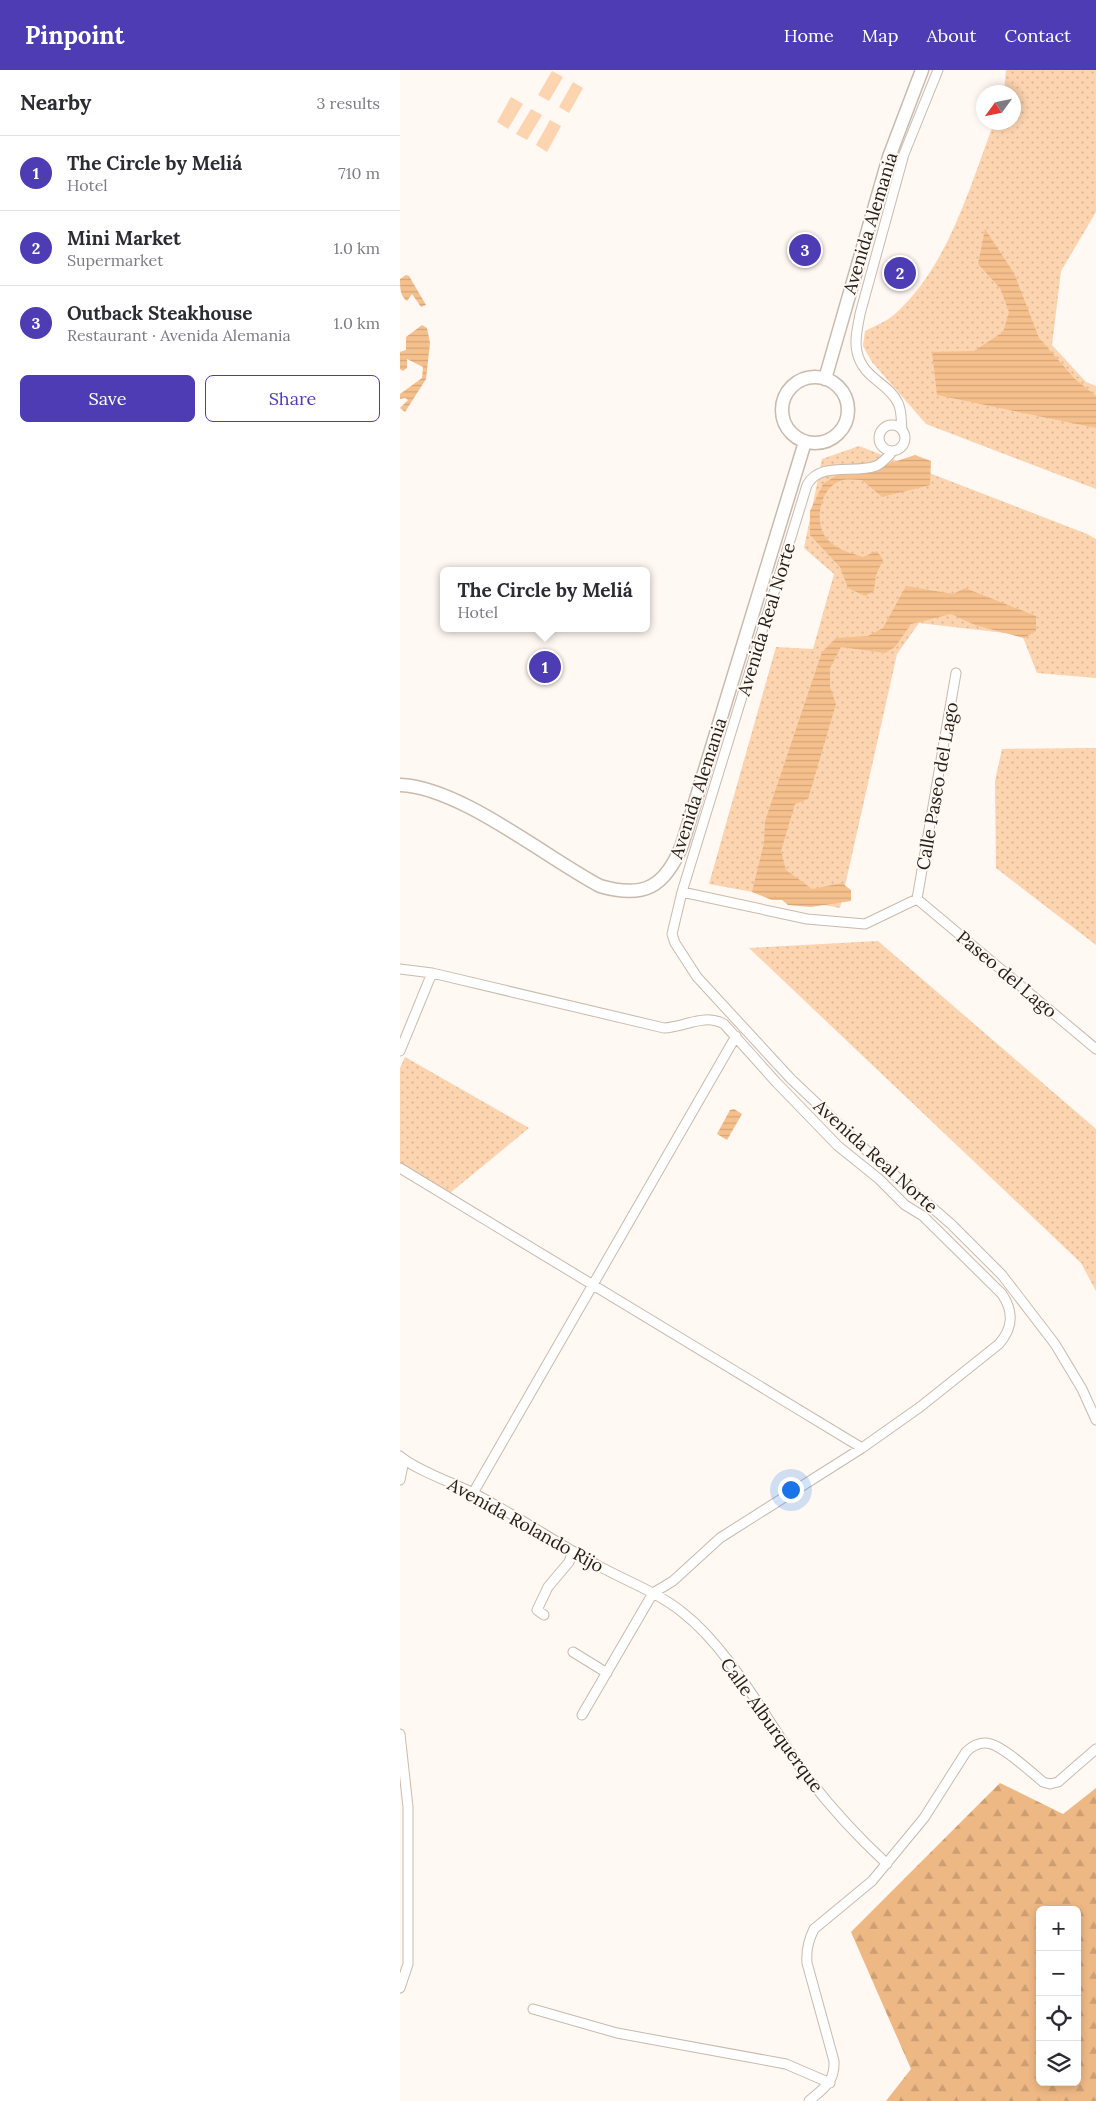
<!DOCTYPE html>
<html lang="en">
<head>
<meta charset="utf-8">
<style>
	body { margin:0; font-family:Lora,serif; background:#f7f7f7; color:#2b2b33 }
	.controls { position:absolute; right:15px; bottom:15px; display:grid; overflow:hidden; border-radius:8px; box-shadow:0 2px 8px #0003 }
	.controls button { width:45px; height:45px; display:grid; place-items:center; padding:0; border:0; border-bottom:1px solid #e1e1e2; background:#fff; color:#2b2b33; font:25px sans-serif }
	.compass { position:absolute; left:576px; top:15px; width:45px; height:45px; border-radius:50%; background:#fff; box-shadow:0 2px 8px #0003; rotate:237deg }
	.you { position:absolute; left:390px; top:1419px; width:18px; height:18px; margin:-12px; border:4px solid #fff; border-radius:50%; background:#1a73e8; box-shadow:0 0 0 8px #1a73e833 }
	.badge { display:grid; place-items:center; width:32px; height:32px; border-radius:50%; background:#4e3cb4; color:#fff; font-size:16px; font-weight:700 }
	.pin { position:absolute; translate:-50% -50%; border:2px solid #fff; box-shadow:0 1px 5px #0006 }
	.popup { position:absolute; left:40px; top:497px; width:210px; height:65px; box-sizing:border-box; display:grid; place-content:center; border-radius:8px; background:#fff; filter:drop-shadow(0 1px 4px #0005); font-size:16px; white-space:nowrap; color:#7c7c81 }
	.popup b { font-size:19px; color:#2b2b33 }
	.popup::after { content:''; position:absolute; left:50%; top:100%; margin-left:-10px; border:10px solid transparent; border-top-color:#fff }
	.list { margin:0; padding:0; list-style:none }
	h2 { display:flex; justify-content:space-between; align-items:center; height:65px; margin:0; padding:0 20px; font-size:21px }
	h2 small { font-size:16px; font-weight:400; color:#7c7c81 }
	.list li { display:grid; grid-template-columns:32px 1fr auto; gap:15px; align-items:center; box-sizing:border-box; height:75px; padding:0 20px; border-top:1px solid #e1e1e2 }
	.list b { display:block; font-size:19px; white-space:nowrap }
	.list p { margin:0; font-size:16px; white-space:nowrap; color:#7c7c81 }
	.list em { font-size:16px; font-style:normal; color:#7c7c81 }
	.actions { display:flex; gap:10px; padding:15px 20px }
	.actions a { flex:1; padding:11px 0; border:1px solid #4e3cb4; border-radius:8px; text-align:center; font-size:18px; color:#4e3cb4 }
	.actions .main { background:#4e3cb4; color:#fff }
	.icon { flex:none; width:28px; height:28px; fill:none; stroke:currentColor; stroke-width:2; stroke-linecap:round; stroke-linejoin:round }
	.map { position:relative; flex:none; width:696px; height:2031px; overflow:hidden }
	header { display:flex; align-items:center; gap:30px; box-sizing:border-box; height:70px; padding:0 25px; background:#4e3cb4; color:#fff }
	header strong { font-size:24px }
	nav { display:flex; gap:28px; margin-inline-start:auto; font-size:18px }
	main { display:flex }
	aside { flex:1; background:#fff }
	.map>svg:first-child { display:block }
</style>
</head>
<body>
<header>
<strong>Pinpoint</strong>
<nav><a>Home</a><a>Map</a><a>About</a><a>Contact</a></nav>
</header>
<main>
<aside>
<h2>Nearby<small>3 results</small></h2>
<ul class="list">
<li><span class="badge">1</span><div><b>The Circle by Meliá</b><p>Hotel</p></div><em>710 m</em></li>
<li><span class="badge">2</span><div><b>Mini Market</b><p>Supermarket</p></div><em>1.0 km</em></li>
<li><span class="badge">3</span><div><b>Outback Steakhouse</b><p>Restaurant · Avenida Alemania</p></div><em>1.0 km</em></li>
</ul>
<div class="actions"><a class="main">Save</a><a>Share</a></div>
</aside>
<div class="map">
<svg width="696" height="2031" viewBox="0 0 696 2031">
	<defs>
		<pattern id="grass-dots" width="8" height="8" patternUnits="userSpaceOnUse" patternTransform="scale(1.25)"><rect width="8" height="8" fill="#fcd4af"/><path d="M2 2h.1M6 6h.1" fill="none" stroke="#d8b696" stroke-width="1.8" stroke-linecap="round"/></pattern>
		<pattern id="forest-firs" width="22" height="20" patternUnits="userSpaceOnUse" patternTransform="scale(1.25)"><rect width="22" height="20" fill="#eeb885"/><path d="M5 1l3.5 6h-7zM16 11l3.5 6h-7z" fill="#cc9e72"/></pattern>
		<pattern id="water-rules" width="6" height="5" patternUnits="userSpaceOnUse" patternTransform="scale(1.25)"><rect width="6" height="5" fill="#f6c08d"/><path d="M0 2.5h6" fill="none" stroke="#d3a579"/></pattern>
	</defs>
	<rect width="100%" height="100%" fill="#fff8f3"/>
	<path fill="url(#grass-dots)" d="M 606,0 L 696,0 L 696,142 L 661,201 L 652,275 L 686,312 L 696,316 L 696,419 L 526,354 L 472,292 L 463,276 L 465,261 C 475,256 487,251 495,244 C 549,195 569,118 594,53 L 614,52 L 614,22 L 604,22 Z
		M 459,376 L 687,464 L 696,469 L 696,608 L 637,603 L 622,565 L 519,553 L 497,584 L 440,838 L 309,814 L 376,577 L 413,579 L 434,504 L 404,478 L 422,389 Z
		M 696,678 L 696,875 L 596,798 L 595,711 L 602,679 Z
		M 478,871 L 696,1059 L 696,1221 L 681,1193 L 349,878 Z
		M 5,987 L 129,1058 L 50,1123 L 0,1094 L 0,998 Z"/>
	<path fill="url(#forest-firs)" fill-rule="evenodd" d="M 600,1713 L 663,1744 L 696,1718 L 696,2031 L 486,2031 L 511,1999 L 451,1862 ZM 640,1840 L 677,1840 L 677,2012 L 640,2012 Z"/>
	<path fill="#fcd4af" d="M 152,1 L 163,7 L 149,31 L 138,25 Z
		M 173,12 L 183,18 L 169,43 L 159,37 Z
		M 111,27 L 123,34 L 108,59 L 97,52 Z
		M 131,39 L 142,45 L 127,70 L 116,64 Z
		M 150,50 L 161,56 L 147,82 L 136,75 Z"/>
	<path fill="url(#water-rules)" d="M 585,159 L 614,203 L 639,268 L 675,309 L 696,326 L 696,358 L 537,325 L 532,282 L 574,281 L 603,262 L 609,242 L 600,218 L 578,194 Z
		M 6,205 L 9,206 L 26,235 L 21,237 L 12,224 L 7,231 C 0,226 0,217 0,209 Z
		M 22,255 L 27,258 L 30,273 L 26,309 L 5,342 L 0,338 L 8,330 L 5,328 L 0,329 L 0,324 L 22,308 L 23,297 L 7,289 L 7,298 L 3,301 L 0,299 L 0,282 L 6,280 L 6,267 Z
		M 515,385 L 531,391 L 530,415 L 482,427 L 462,410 C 456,410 449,409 443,410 C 422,415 414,447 424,465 C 432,478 450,483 463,487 L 477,481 L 483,490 L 476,505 L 474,521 L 465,526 L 448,518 L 440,497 L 410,465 L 410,441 L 423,414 L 437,405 L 461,399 L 476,398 Z
		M 506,516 L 553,524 L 565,518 L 636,546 L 636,561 L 624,568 L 575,555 L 551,544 L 511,554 L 495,577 L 485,583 L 441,577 L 430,598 L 430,617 L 436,634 L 408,729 L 395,734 L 381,781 L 386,800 L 412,819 L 442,813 L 451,820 L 451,831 L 411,837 L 388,835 L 382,830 L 372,830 L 352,822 L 364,773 L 365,751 L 422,582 L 436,568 L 468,566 L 483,558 Z
		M 334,1039 L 342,1044 L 327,1070 L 317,1064 L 330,1040 Z"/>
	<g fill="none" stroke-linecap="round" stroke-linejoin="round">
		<defs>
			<path id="street" d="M479 368a13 13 0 1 1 26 0a13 13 0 1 1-26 0Z
				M 502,360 C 501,351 502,341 498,333 C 488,312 463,309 457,282 C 454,270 458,256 460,244 L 504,84 L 538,0
				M 493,381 C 488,386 483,393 476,396 C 454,404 420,391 407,415 L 282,822 L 272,864 L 275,873 L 297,907 L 391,1009 L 466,1080 L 551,1154 L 602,1205 L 655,1274 L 682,1319 L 696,1350
				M 282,822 L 407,849 L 465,854 L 517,829
				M 517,829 L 696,979
				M 517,829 L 556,603
				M 0,899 L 32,903 L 264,958 C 285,957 304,943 324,954 L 376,1012 L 438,1076 L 479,1109 L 505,1135 L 523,1146 L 602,1224 C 614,1242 613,1258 599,1274 L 520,1337 L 462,1378 L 320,1468 L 273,1511 L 253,1523 L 182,1645
				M 0,981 L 32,903
				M 0,1098 L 462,1378
				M 0,1386 C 14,1399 53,1413 71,1422 C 115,1444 156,1473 199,1496 C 226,1511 257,1522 282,1542 C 331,1580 366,1650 403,1701 C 428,1735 456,1765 487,1794
				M 0,1410 L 4,1390
				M 73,1423 L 336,966
				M 144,1545 L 137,1540 L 148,1517 L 169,1492 L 173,1481
				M 173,1582 L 207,1603
				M 0,1664 L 8,1737 L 8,1894 L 0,1918
				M 133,1939 L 217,1963 L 386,1994 L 430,2013
				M 409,2031 C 424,2018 435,2012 434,1991 L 407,1893 C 406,1880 408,1871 414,1859 L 472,1811 L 524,1748 L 566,1682 C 573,1675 581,1671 591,1674 C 605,1678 631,1702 643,1712 L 650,1714 L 658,1712 L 696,1679"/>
			<path id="secondary" d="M382 340a33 33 0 1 1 66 0a33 33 0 1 1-66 0Z
				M 425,309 L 489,87 L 522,0
				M 0,715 C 60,717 145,787 200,816 C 244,829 265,817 282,775 L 405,372"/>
		</defs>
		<use href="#street" stroke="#c9baad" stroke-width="11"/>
		<use href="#secondary" stroke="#c9baad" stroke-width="15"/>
		<use href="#street" stroke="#fff" stroke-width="9"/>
		<use href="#secondary" stroke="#fff" stroke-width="12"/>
	</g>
	<g text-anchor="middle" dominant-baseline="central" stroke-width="4" stroke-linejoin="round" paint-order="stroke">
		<g font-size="18" fill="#26201b" stroke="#fff8f3">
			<text transform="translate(470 153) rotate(-73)">Avenida Alemania</text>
			<text transform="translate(366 549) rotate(-73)">Avenida Real Norte</text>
			<text transform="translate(537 716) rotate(-80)">Calle Paseo del Lago</text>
			<text transform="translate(298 718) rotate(-72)">Avenida Alemania</text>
			<text transform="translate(607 904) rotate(40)">Paseo del Lago</text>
			<text transform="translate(476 1086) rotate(42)">Avenida Real Norte</text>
			<text transform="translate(126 1455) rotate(29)">Avenida Rolando Rijo</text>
			<text transform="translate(372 1655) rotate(54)">Calle Alburquerque</text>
		</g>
	</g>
</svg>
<div class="controls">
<button>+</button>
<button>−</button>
<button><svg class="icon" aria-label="locate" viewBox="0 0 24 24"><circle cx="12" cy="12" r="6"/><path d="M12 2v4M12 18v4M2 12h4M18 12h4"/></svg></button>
<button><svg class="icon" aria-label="layers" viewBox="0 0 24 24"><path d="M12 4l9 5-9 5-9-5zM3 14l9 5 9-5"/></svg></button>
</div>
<svg class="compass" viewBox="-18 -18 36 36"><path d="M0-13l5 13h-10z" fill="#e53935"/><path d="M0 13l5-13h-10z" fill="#7c7c81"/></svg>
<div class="you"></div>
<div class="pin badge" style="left:145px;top:597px">1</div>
<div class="popup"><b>The Circle by Meliá</b>Hotel</div>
<div class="pin badge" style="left:500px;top:203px">2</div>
<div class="pin badge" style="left:405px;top:180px">3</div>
</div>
</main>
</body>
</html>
